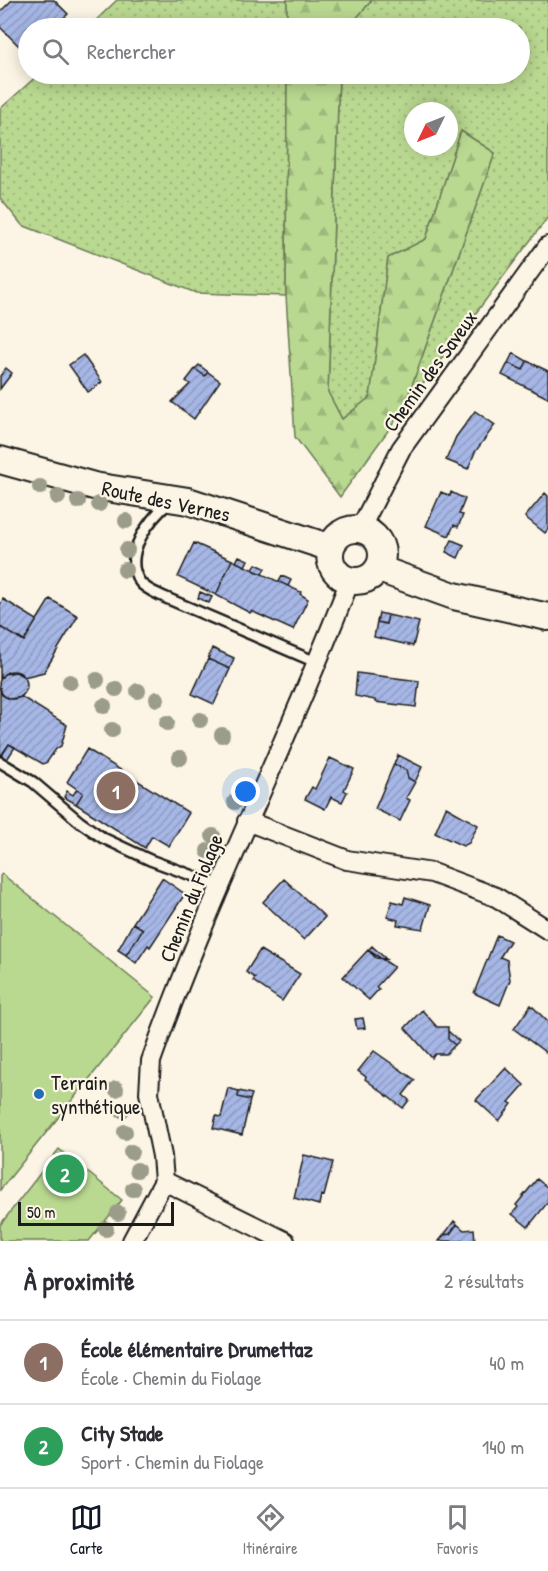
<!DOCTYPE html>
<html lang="fr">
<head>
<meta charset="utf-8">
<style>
	body { margin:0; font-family:"Patrick Hand",sans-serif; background:#f7f7f7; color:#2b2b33 }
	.compass { position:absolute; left:404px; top:102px; width:54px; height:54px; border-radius:50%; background:#fff; box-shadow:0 3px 15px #0003; rotate:227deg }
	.scale { position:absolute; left:18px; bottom:15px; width:156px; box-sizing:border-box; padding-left:6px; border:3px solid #1c1c1c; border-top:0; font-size:16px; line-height:21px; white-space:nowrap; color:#1c1c1c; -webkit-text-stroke:4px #fcf5e5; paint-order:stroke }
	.you { position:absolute; left:246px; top:792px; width:21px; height:21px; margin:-15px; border:4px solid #fff; border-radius:50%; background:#1a73e8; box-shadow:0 0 0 9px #1a73e833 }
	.badge { display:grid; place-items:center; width:39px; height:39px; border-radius:50%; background:#111827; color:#fff; font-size:20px; font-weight:700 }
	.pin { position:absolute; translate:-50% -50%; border:3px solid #fff; box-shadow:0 2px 6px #0006 }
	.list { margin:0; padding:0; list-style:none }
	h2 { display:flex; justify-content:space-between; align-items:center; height:78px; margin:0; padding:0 24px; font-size:26px }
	h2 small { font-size:20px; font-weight:400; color:#7c7c81 }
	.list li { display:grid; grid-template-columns:39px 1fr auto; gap:18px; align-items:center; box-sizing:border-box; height:84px; padding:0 24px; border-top:2px solid #e1e1e2 }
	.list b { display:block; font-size:22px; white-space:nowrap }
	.list p { margin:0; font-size:20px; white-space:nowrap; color:#7c7c81 }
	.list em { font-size:20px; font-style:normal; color:#7c7c81 }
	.icon { flex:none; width:33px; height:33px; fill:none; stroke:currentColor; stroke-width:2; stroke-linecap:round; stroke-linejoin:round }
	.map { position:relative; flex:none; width:548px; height:1241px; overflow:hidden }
	.search { position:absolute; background:#fff; box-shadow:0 3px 15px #0003; left:18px; right:18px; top:18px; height:66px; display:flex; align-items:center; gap:15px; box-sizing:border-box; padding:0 21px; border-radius:33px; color:#7c7c81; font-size:22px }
	.sheet { height:246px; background:#fff }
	nav { display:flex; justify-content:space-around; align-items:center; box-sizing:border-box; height:84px; border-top:2px solid #e1e1e2; background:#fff; font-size:16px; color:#7c7c81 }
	nav a { display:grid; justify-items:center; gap:3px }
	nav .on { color:#111827 }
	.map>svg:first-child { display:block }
</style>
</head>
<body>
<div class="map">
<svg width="548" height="1241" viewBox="0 0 548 1241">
	<defs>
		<pattern id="grass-dots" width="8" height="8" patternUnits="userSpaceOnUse" patternTransform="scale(1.5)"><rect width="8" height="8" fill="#b9d890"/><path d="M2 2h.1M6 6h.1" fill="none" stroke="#9eb97c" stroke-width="1.8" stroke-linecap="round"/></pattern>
		<pattern id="forest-firs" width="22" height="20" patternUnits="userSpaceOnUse" patternTransform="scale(1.5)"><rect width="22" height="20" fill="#b9d890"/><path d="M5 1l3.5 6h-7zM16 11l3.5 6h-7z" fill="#9eb97c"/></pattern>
		<pattern id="building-hatch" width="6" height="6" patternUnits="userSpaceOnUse" patternTransform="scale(1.5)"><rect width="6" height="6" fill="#a6b6e5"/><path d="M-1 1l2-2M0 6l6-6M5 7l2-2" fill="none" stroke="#8e9cc4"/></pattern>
	</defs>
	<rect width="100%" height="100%" fill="#fcf5e5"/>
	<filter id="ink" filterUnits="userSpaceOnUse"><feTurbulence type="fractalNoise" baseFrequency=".0167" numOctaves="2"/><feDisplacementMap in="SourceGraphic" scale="12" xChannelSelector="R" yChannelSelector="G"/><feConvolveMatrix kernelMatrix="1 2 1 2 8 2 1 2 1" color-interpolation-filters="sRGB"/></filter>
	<g filter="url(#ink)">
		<path fill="url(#grass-dots)" stroke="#6a7a56" stroke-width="1.5" fill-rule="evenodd" d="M 117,0 L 287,0 L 287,28 L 88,28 Z
			M 372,0 L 548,0 L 548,217 L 403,410 L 495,153 L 461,131 L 426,239 L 388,258 L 370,398 L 342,419 L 328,393 L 339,74 L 520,74 L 520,28 L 348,28 ZM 413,111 L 449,111 L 449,147 L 413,147 Z
			M 39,74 L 287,74 L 286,296 L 196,293 L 22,225 L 0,198 L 0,109 Z"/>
		<path fill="url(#forest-firs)" stroke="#6a7a56" stroke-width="1.5" d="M 287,0 L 372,0 L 348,28 L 287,28 Z
			M 287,74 L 339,74 L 328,392 L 342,419 L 370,397 L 388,258 L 426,239 L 461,131 L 495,153 L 403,410 L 340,497 L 295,437 L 286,296 Z"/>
		<path fill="#b9d890" stroke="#6a7a56" stroke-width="1.5" d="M 2,874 L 155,997 L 0,1190 L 0,876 Z
			M 59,1149 L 122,1200 L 89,1241 L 0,1241 L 0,1225 Z"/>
		<path fill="url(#building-hatch)" stroke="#1c1c1c" stroke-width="1.5" d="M 12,0 L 54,0 L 68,14 L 53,28 L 28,28 L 27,54 L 0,27 L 0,12 Z
			M 513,353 L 527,361 L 523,370 L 508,363 Z
			M 83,355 L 102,382 L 88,392 L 69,365 Z
			M 527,361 L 548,371 L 548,398 L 502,375 L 508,363 L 523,370 Z
			M 199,365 L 208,372 L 205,376 L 195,369 Z
			M 6,368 L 12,373 L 0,389 L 0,376 Z
			M 195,369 L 205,376 L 208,372 L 220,381 L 194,419 L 172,402 L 190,384 L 186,381 Z
			M 475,411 L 495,425 L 475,452 L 468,469 L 446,460 L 456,437 Z
			M 441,492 L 450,496 L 451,492 L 465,499 L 459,514 L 463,515 L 458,527 L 454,525 L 449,536 L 426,526 Z
			M 545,493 L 548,496 L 548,529 L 545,533 L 525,517 Z
			M 452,540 L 464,545 L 458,558 L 446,552 Z
			M 194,543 L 232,560 L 216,595 L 178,577 Z
			M 239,556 L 248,560 L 245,566 L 236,562 Z
			M 232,560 L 301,592 L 300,594 L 308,599 L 293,630 L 251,611 L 250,613 L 216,595 Z
			M 256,564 L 265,568 L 262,574 L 253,570 Z
			M 282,576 L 291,580 L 288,586 L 279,582 Z
			M 200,592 L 212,597 L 209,603 L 198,598 Z
			M 3,599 L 37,620 L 24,641 L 0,627 L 0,605 Z
			M 50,599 L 78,616 L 44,672 L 24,677 L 16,672 L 4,674 L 0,680 L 0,627 L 24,641 Z
			M 379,613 L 388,615 L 386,624 L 377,622 Z
			M 388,615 L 419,622 L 413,646 L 374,637 L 377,622 L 386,624 Z
			M 212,648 L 234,658 L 230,669 L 208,659 Z
			M 208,659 L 230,669 L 214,704 L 192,694 Z
			M-1 685a14 14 0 1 1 28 0a14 14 0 1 1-28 0Z
			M 357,673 L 419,681 L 416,707 L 375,702 L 375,700 L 355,696 Z
			M 0,687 L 2,695 L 10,699 L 22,697 L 67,725 L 61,746 L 56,749 L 47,762 L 43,764 L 9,744 L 0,757 Z
			M 9,744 L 15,747 L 6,761 L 1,757 Z
			M 87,749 L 189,813 L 169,846 L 152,836 L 145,848 L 76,804 L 83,793 L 67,782 Z
			M 398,755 L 422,767 L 415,782 L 408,778 L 406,770 L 394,764 Z
			M 330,758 L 354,769 L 344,790 L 347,792 L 342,802 L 331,797 L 325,809 L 305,799 L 312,787 L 315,789 Z
			M 394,764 L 406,770 L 408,778 L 415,782 L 406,798 L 410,800 L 400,821 L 375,809 Z
			M 77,789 L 83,793 L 76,804 L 64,797 L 67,791 L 73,795 Z
			M 446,807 L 478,825 L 469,843 L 463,846 L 435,833 Z
			M 162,878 L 185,894 L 150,947 L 148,945 L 136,963 L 126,955 L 143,929 L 133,923 Z
			M 284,879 L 325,917 L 304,940 L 263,902 Z
			M 405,897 L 430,905 L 423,929 L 397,925 L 398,920 L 387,917 L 392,901 L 403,904 Z
			M 133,923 L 143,929 L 126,955 L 118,950 Z
			M 497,935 L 510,941 L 500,957 L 507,960 L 510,980 L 500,1005 L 474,993 Z
			M 372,946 L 386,959 L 376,958 L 368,950 Z
			M 260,950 L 300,974 L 282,1001 L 253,981 L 255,978 L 246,972 Z
			M 368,950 L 394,967 L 376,987 L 379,989 L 369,1000 L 343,977 Z
			M 531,1005 L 548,1022 L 548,1054 L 514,1029 Z
			M 422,1010 L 437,1027 L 448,1027 L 448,1039 L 455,1045 L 446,1054 L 435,1054 L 432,1058 L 405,1028 Z
			M 363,1018 L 365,1028 L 357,1029 L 355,1019 Z
			M 448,1031 L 459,1041 L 455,1045 L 448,1039 Z
			M 374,1051 L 415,1080 L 403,1095 L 409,1100 L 403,1108 L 365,1079 L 366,1077 L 358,1071 Z
			M 506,1068 L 524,1085 L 509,1102 L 512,1104 L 499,1121 L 476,1100 Z
			M 228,1088 L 239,1091 L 238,1097 L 250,1100 L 242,1135 L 213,1128 L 216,1116 L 221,1117 Z
			M 239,1091 L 252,1094 L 250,1100 L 238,1097 Z
			M 304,1155 L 333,1162 L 324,1196 L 321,1195 L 319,1205 L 294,1198 Z
			M 537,1179 L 548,1188 L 548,1202 L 528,1227 L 512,1214 L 518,1207 L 516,1205 Z
			M 454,1221 L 457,1224 L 450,1234 L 444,1235 Z
			M 457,1224 L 464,1230 L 474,1229 L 475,1241 L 439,1241 L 444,1235 L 450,1234 Z"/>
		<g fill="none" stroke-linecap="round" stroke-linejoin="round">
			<defs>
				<path id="service" d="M 170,502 C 150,518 121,555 140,582 C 145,589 156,593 164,597 L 318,663
					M 0,762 L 33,782 L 80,822 L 103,838 L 150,860 L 221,886"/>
				<path id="minor" d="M 360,529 L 401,449 L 548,246
					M 247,821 L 347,860 L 432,873 L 496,897 L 548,930
					M 164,1181 L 285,1241
					M 132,1241 L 164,1181 L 162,1156 L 149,1093 L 151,1061 C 209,897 288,742 350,580"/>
				<path id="secondary" d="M 0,460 L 94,486 L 188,501 L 331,548
					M330 555a26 26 0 1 1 52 0a26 26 0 1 1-52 0Z
					M 379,569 L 454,596 L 548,617"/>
			</defs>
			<use href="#service" stroke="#1c1c1c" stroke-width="14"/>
			<use href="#minor" stroke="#1c1c1c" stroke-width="22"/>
			<use href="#secondary" stroke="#1c1c1c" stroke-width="30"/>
			<use href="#service" stroke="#fcf5e5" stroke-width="9"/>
			<use href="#minor" stroke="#fcf5e5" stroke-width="18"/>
			<use href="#secondary" stroke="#fcf5e5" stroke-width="26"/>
		</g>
		<g fill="#9b9c8a">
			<circle cx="40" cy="487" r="8"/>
			<circle cx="58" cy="497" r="8"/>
			<circle cx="78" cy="501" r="8"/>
			<circle cx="99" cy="504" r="8"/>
			<circle cx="126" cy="521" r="8"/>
			<circle cx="127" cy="550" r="8"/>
			<circle cx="125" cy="570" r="8"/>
			<circle cx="97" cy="680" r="8"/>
			<circle cx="70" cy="682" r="8"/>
			<circle cx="116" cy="689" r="8"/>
			<circle cx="138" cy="691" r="8"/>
			<circle cx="157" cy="699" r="8"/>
			<circle cx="104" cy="706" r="8"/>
			<circle cx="200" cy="720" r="8"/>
			<circle cx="167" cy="723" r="8"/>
			<circle cx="112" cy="730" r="8"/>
			<circle cx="222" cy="735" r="8"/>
			<circle cx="180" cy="758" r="8"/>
			<circle cx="235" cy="802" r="8"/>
			<circle cx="213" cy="836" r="8"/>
			<circle cx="208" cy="851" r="8"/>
			<circle cx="116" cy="1089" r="8"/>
			<circle cx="122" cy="1110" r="8"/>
			<circle cx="125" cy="1132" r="8"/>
			<circle cx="131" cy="1152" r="8"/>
			<circle cx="137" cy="1170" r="8"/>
			<circle cx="133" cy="1189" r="8"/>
			<circle cx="118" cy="1213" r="8"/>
			<circle cx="106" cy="1229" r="8"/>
		</g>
	</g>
	<circle fill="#1f6fb2" stroke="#fcf5e5" stroke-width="2" cx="39" cy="1094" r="6"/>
	<g text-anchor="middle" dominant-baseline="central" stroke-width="4.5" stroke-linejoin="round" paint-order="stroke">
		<g font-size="21" fill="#1c1c1c" stroke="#fcf5e5">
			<text transform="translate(430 371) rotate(-54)">Chemin des Saveux</text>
			<text transform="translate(166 501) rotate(12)">Route des Vernes</text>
			<text transform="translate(191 898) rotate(-68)">Chemin du Fiolage</text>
		</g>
		<g font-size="21" fill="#1c1c1c" stroke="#fcf5e5" text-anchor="start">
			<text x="51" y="1082">Terrain<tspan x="51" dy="24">synthétique</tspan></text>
		</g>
	</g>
</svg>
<svg class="compass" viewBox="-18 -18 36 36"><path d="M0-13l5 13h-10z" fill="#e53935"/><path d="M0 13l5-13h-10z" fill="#7c7c81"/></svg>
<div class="scale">50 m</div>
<div class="you"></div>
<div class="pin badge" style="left:116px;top:791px;background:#8d6e63">1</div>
<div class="pin badge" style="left:65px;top:1174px;background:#2e9e5b">2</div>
<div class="search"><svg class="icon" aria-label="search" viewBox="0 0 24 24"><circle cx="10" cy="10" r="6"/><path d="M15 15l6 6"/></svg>Rechercher</div>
</div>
<section class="sheet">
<h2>À proximité<small>2 résultats</small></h2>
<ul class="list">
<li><span class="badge" style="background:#8d6e63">1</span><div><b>École élémentaire Drumettaz</b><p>École · Chemin du Fiolage</p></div><em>40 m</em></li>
<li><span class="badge" style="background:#2e9e5b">2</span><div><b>City Stade</b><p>Sport · Chemin du Fiolage</p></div><em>140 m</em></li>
</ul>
</section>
<nav>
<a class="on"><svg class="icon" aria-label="map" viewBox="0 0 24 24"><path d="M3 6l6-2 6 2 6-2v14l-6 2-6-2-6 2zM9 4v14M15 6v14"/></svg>Carte</a>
<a><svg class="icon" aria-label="directions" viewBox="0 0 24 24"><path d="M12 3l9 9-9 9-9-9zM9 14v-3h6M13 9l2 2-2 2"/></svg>Itinéraire</a>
<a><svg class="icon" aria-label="saved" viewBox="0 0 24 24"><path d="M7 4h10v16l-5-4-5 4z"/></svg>Favoris</a>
</nav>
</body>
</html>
